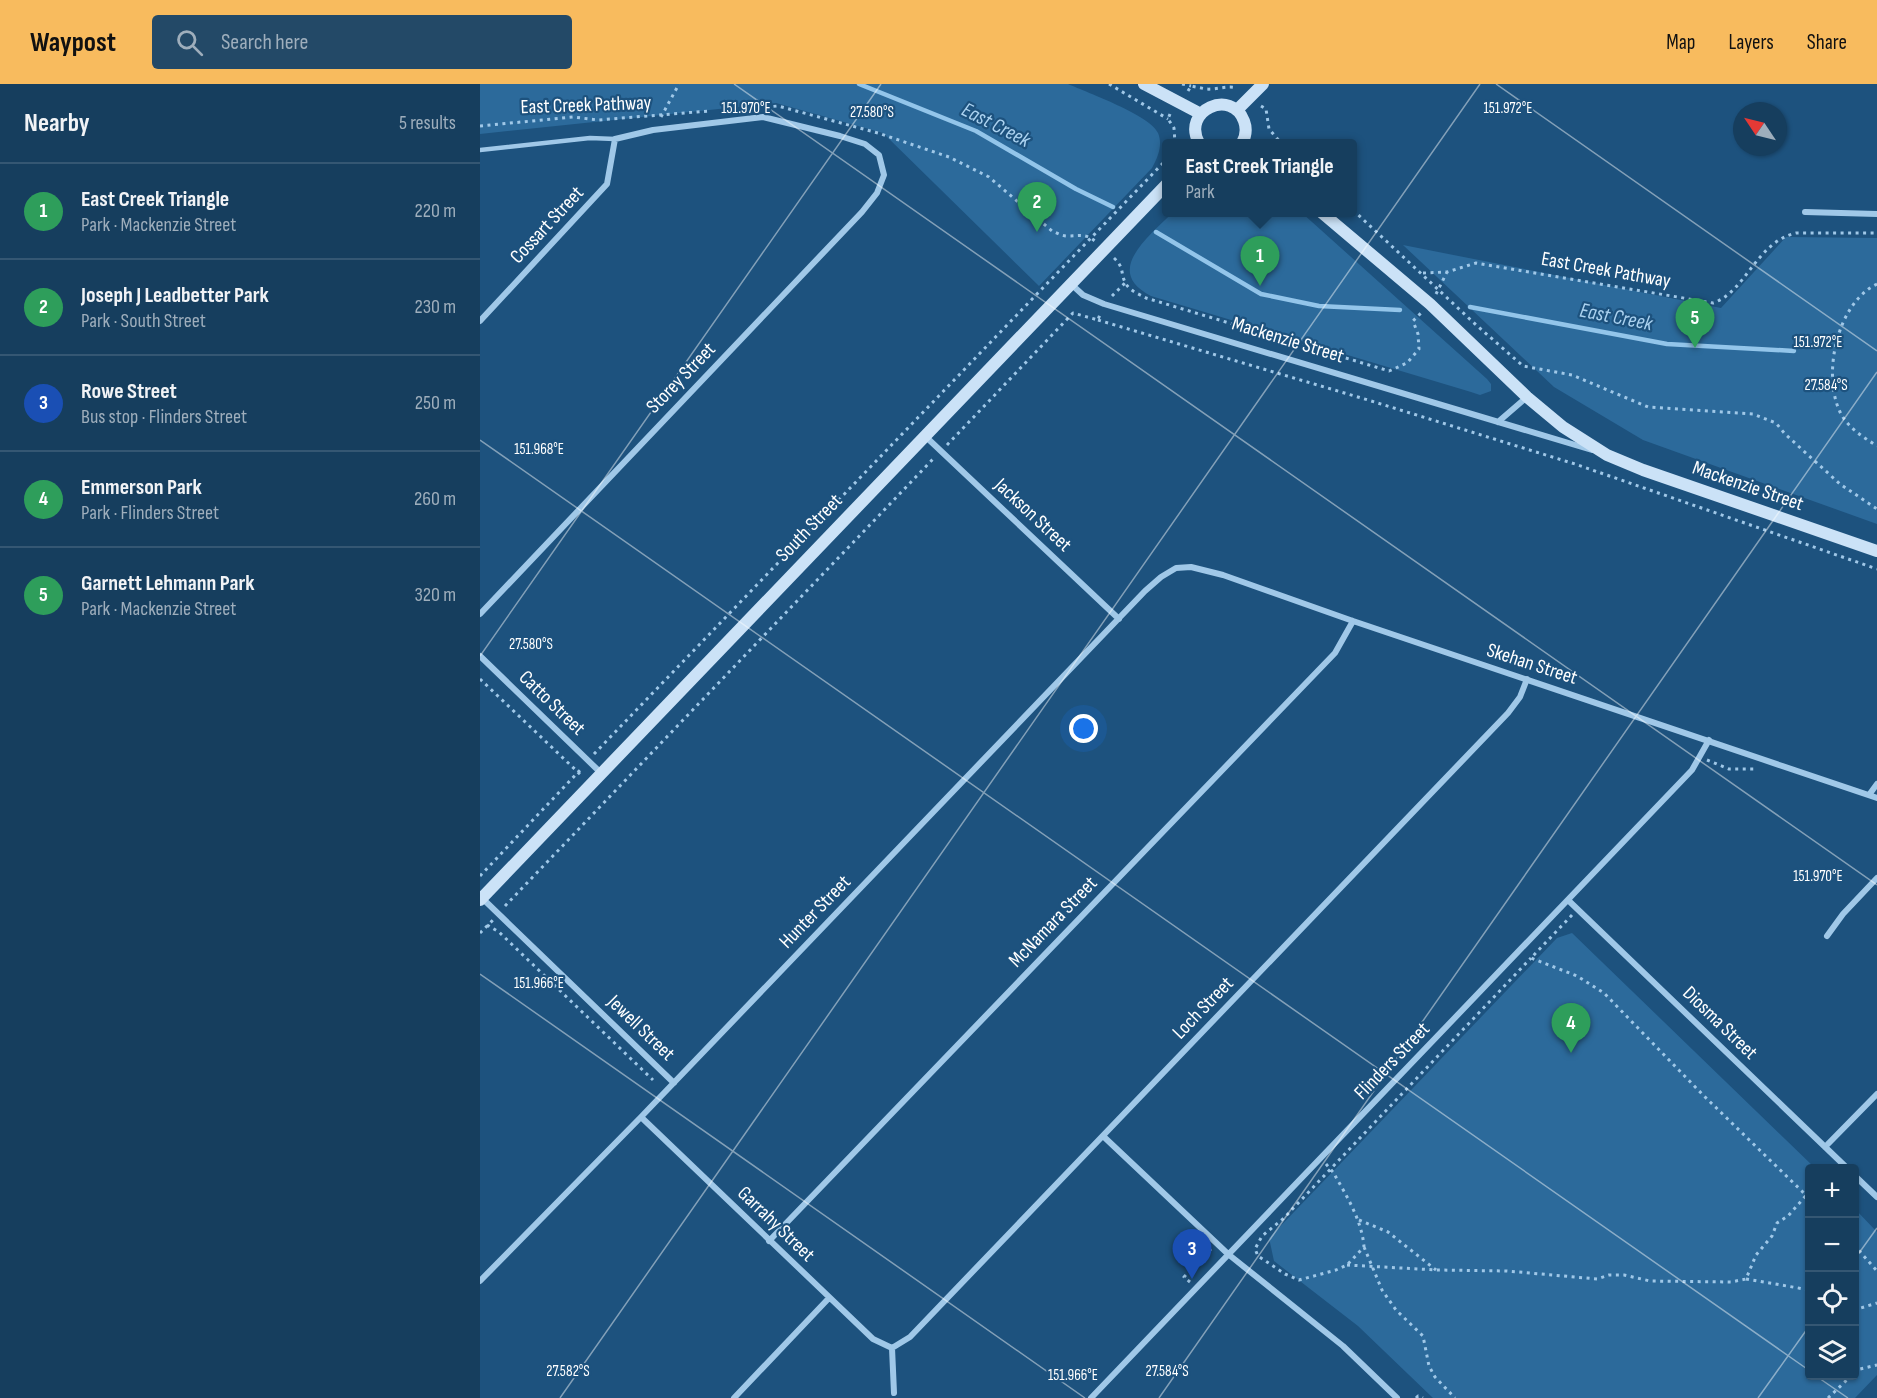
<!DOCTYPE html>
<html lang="en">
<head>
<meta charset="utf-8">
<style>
	body { margin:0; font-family:"Sofia Sans Condensed",sans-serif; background:#234967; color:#f1f3f6 }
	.controls { position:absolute; right:18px; bottom:18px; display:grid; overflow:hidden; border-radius:6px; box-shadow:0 2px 4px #0004 }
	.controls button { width:54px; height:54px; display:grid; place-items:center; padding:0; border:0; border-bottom:2px solid #355773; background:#163e5e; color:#f1f3f6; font:30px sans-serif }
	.compass { position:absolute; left:1253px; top:18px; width:54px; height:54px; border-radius:50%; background:#163e5e; box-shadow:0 2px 4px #0004; rotate:305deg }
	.you { position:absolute; left:604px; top:645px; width:21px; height:21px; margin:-15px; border:4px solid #fff; border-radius:50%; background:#1a73e8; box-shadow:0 0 0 9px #1a73e833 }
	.badge { display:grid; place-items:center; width:39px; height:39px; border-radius:50%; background:#f8bb5e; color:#fff; font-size:20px; font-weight:700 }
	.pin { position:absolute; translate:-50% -50px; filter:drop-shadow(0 2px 3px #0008) }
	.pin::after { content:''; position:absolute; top:32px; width:21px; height:18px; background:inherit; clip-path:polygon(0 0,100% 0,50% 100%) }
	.popup { position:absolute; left:682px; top:55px; width:195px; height:78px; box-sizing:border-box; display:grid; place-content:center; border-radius:6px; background:#163e5e; filter:drop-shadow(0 2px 4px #0005); font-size:20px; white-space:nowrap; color:#9eaebc }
	.popup b { font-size:22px; color:#f1f3f6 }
	.popup::after { content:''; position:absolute; left:50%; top:100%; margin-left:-12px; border:12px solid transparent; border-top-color:#163e5e }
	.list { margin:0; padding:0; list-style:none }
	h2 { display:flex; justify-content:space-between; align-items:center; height:78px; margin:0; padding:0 24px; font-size:26px }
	h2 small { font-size:20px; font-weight:400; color:#9eaebc }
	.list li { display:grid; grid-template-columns:39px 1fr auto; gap:18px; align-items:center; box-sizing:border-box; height:96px; padding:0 24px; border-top:2px solid #355773 }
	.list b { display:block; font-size:22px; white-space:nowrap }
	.list p { margin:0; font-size:20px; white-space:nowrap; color:#9eaebc }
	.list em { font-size:20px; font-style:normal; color:#9eaebc }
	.icon { flex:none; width:33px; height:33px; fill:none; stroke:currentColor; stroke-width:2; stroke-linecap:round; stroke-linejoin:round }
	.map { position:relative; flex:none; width:1397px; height:1314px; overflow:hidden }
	header { display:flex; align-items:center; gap:36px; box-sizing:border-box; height:84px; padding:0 30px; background:#f8bb5e; color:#111 }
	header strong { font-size:28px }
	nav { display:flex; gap:33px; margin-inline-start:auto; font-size:21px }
	.search { width:420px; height:54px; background:#234967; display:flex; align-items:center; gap:15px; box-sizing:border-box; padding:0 21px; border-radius:6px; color:#9eaebc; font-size:22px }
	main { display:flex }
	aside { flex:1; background:#163e5e }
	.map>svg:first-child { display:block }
</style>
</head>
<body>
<header>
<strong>Waypost</strong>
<div class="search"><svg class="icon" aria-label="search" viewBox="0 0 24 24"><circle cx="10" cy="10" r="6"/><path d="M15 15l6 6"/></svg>Search here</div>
<nav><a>Map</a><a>Layers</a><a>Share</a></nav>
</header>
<main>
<aside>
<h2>Nearby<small>5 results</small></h2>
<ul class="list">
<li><span class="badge" style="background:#2e9e5b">1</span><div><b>East Creek Triangle</b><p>Park · Mackenzie Street</p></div><em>220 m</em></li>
<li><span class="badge" style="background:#2e9e5b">2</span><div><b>Joseph J Leadbetter Park</b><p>Park · South Street</p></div><em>230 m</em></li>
<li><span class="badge" style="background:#1a4fb4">3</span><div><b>Rowe Street</b><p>Bus stop · Flinders Street</p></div><em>250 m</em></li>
<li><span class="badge" style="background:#2e9e5b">4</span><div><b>Emmerson Park</b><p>Park · Flinders Street</p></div><em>260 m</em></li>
<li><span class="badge" style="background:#2e9e5b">5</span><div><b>Garnett Lehmann Park</b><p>Park · Mackenzie Street</p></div><em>320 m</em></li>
</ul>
</aside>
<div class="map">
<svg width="1397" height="1314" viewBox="0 0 1397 1314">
	<rect width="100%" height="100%" fill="#1d527e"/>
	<path fill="#2c6a9b" d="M 0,0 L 588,0 C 608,9 670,31 678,49 C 683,61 678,73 672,84 L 559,202 L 403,49 L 296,19 L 0,50 Z
		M 693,128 L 822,129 L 1007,295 L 1011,300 L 1011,307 L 1000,311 L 991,308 L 671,212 C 622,187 670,152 693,128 Z
		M 1306,153 L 1397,154 L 1397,440 L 1163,356 L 1074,303 L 923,161 L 1241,224 Z
		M 1092,849 L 1335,1084 L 1330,1084 L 1330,1292 L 1374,1292 L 1375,1125 L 1397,1148 L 1397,1291 L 1375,1314 L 953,1314 L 878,1242 L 794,1177 L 789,1154 L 1077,854 Z"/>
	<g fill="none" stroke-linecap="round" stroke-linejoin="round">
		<path stroke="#93c5ea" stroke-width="4.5" d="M 379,0 L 496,47 L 596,105 L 633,123
			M 676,148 L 781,210 L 839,222 L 920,226
			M 990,223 L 1187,260 L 1314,267"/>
		<path stroke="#a0c8e8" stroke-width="3" stroke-dasharray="3 4.5" stroke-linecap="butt" d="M 629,0 L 688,35
			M 702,0 L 711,2
			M 708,7 L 711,2 C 716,3 721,4 726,5 C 736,6 748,1 757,4
			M 781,22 L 786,25 L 789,45 L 801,59
			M 286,23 L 298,22 L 398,49 L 469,73 L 509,93 L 572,147 C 577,149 582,152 587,152 C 599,152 606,149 616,158
			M 690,30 L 688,35 L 694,44 L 695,59
			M 181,33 L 199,0
			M 0,42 L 93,33 L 118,36 L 229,27
			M 873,126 L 994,239 L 1043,282 L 1092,291 L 1168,323 L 1273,330 L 1296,339 L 1305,350 L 1360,400 L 1397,425
			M 634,174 C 645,184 640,190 646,200 C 650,207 659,210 666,214 L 909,287 L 927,279 L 939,265 L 938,250 L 933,237 L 941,229
			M 943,189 L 967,188 L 996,179 L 1233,219 C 1266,208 1276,158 1316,149 L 1397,149
			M 1397,200 C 1357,219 1342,290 1360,328 C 1367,343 1383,353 1397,362
			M 956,210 L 967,188
			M 632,212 L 645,199
			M 618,236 L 888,316 L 1095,380 L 1397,485
			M 467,361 L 593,229 L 618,236 L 620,230
			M 0,595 L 103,693
			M 114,670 L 687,75
			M 1227,676 L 1249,685 L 1275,685
			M 0,792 L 102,684
			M 25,822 L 454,374
			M 1092,831 L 1051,874 L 1097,892 L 1124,909 L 1223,1011 L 1330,1115
			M 7,841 L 19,848 L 173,996
			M 0,849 L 13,836
			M 846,1080 L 853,1088 C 866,1111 882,1136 884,1163 L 867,1181 L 856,1186 L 819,1196 L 805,1190 L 778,1172 L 775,1165 L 782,1152 L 804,1134 L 1051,874
			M 879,1136 L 908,1148 L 956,1186
			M 1374,1161 L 1397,1187
			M 884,1163 L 902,1206 L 916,1226 L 943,1252 L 949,1282 L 955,1293 L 975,1314
			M 867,1181 L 957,1186 L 1027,1187 L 1117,1195 L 1129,1191 L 1144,1191 L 1170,1197 L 1251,1198 L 1266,1195 L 1276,1171 L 1292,1152 L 1297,1139 L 1308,1132 L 1330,1107
			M 1266,1195 L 1330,1206
			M 710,1198 L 704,1193 L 731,1165
			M 1374,1226 L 1397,1219
			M 1374,1289 L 1380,1285 L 1397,1281
			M 936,1314 L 938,1312 L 943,1314
			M 1348,1314 L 1371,1292"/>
		<path stroke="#a0c8e8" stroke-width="4.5" d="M 0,66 L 110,54 L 135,55"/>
		<path stroke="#a0c8e8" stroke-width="6" d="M 1325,128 L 1397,130
			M 591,200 L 603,211 L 624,220 L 1112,366
			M 0,237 L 127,100 L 135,55 L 173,46 L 283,33 L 360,52 L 385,60 L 399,71 L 404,91 L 397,109 L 382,128 L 0,530
			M 1018,338 L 1047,313
			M 445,352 L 639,535
			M 0,572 L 121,689
			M 1389,711 L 1397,700
			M 2,814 L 194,999
			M 1089,817 L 1367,1084
			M 1347,852 L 1363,830 L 1397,794
			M 161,1033 L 393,1255 L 412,1264
			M 623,1052 L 748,1170 L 863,1262 L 917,1314
			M 1345,1063 L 1397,1010
			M 1374,1091 L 1397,1113
			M 289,1157 L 855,569 L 873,537
			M 0,1197 L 161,1033 L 665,507 L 681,493 L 696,484 L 711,483 L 743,491 L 873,537 L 1397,714
			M 412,1264 L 430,1253 L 1028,629 L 1040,613 L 1047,595
			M 412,1264 L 414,1309
			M 254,1314 L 349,1214
			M 611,1314 L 1212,686 L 1229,656"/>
		<path stroke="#cbe2f7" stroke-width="12" d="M 664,0 L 721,30
			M 757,26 L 783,0
			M 719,59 C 701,26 752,4 764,37 C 767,45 766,52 762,59
			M 841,128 L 950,220 L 1047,313 L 1083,343 L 1127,371 L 1163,386 L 1397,467
			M 0,816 L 687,100"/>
	</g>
	<path fill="none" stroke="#fff" stroke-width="1.5" stroke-opacity="0.45" d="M 254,0 L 1397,801M 1016,0 L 1397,267M 0,356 L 1330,1287M 0,572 L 401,0M 0,890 L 605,1314M 1374,1176 L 1397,1144M 1336,1292 L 1368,1314M 80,1314 L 1000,0M 679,1314 L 1397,288M 1278,1314 L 1330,1241"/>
	<g text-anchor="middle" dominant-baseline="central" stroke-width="4.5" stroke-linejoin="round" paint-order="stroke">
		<g font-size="20" fill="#fff" stroke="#1d527e">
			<text transform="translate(106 21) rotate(-2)">East Creek Pathway</text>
			<text transform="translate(67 141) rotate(-47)">Cossart Street</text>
			<text transform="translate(1126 186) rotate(10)">East Creek Pathway</text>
			<text transform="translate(808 256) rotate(17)">Mackenzie Street</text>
			<text transform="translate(201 294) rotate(-46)">Storey Street</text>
			<text transform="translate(1268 402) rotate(19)">Mackenzie Street</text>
			<text transform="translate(553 431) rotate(43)">Jackson Street</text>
			<text transform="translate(329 444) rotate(-46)">South Street</text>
			<text transform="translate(1052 580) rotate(18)">Skehan Street</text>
			<text transform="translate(72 619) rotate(44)">Catto Street</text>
			<text transform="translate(335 828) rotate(-46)">Hunter Street</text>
			<text transform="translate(573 838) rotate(-46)">McNamara Street</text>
			<text transform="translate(723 924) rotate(-46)">Loch Street</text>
			<text transform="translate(1240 939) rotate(44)">Diosma Street</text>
			<text transform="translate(161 944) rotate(44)">Jewell Street</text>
			<text transform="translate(912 977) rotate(-46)">Flinders Street</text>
			<text transform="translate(296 1140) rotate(44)">Garrahy Street</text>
		</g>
		<g font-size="21" font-style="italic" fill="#abd2f0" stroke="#1d527e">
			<text transform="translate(516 41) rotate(27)">East Creek</text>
			<text transform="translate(1136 233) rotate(11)">East Creek</text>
		</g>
	</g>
	<g font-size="15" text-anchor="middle" fill="#fff" stroke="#1d527e" stroke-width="4.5" stroke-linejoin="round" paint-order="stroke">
		<text x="266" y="29">151.970°E</text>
		<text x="1028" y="29">151.972°E</text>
		<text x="392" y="33">27.580°S</text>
		<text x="1338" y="263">151.972°E</text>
		<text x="1346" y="306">27.584°S</text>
		<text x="59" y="370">151.968°E</text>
		<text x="51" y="565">27.580°S</text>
		<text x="1338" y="797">151.970°E</text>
		<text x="59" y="904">151.966°E</text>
		<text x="88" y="1292">27.582°S</text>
		<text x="687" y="1292">27.584°S</text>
		<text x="593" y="1296">151.966°E</text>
	</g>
</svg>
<div class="controls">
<button>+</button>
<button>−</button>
<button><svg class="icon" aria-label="locate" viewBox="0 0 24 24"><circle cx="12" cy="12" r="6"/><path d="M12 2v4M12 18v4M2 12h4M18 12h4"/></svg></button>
<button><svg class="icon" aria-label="layers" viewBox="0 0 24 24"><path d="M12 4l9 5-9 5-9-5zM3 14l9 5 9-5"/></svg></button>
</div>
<svg class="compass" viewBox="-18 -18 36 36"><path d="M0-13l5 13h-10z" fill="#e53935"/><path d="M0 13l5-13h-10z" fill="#9eaebc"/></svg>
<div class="you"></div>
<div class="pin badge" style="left:780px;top:202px;background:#2e9e5b">1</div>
<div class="popup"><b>East Creek Triangle</b>Park</div>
<div class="pin badge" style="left:557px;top:148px;background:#2e9e5b">2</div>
<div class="pin badge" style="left:712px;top:1195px;background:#1a4fb4">3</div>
<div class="pin badge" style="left:1091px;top:969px;background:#2e9e5b">4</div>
<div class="pin badge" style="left:1215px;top:264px;background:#2e9e5b">5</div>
</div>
</main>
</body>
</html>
